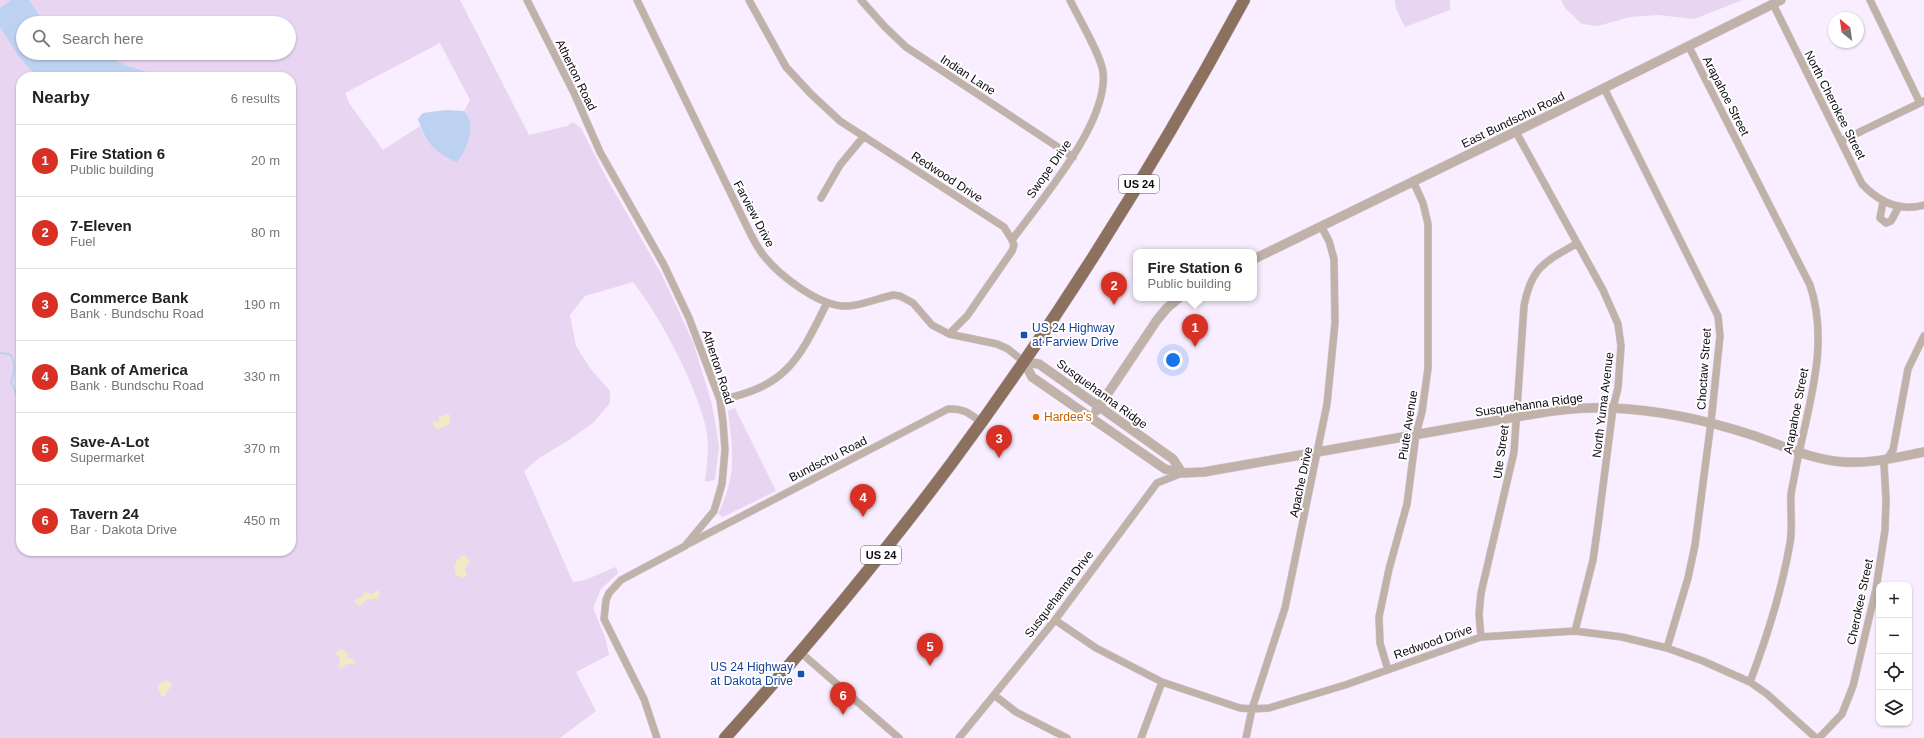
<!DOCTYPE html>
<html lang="en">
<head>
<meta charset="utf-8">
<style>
	body { margin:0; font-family:Arial,sans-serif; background:#f2f2f2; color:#222 }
	.controls { position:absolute; right:12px; bottom:12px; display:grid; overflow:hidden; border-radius:8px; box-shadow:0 1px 3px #0004 }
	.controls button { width:36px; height:36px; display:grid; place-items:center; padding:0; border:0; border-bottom:1px solid #e0e0e0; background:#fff; color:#222; font:20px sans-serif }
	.compass { position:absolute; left:1828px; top:12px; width:36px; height:36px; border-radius:50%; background:#fff; box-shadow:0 1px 3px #0004; rotate:331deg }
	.you { position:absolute; left:1173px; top:360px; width:14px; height:14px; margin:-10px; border:3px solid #fff; border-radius:50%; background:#1a73e8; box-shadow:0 0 0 6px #1a73e833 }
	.badge { display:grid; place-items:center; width:26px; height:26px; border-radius:50%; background:#d93025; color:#fff; font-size:13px; font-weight:700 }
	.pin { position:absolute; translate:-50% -33px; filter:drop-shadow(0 1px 2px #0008) }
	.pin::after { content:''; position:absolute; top:21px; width:14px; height:12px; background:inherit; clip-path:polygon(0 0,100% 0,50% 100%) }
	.popup { position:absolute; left:1133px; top:249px; width:124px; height:52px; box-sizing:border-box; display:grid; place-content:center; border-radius:8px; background:#fff; filter:drop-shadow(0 1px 3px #0005); font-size:13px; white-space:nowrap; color:#767676 }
	.popup b { font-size:15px; color:#222 }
	.popup::after { content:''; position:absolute; left:50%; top:100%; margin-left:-8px; border:8px solid transparent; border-top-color:#fff }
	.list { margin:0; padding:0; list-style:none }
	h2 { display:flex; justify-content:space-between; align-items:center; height:52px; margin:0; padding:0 16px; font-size:17px }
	h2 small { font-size:13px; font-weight:400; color:#767676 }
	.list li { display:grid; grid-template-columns:26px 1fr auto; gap:12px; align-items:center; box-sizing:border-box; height:72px; padding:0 16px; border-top:1px solid #e0e0e0 }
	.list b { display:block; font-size:15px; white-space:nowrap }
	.list p { margin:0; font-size:13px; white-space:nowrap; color:#767676 }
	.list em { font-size:13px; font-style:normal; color:#767676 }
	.icon { flex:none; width:22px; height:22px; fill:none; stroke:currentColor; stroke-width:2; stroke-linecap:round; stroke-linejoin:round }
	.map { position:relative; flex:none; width:1924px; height:738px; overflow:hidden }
	.search { position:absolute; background:#fff; box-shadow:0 1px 3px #0004; left:16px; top:16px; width:280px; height:44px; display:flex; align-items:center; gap:10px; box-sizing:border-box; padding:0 14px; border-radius:22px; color:#767676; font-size:15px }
	.panel { position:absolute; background:#fff; box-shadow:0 1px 3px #0004; left:16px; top:72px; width:280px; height:484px; border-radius:16px }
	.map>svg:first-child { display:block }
</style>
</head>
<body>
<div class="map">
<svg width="1924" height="738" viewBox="0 0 1924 738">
	<rect width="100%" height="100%" fill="#f9eeff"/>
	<path fill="#e7d5f1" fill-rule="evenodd" d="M 0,0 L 460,0 L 529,135 L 567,126 L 573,122 L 581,128 L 606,177 L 662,275 L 693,342 L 712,404 L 719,447 L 715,480 L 705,482 C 707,463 710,443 705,424 C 694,381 661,318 633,282 L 585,296 L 570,315 L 576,346 L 590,368 L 610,391 L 610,403 L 593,423 L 569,440 L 539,458 L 524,471 L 573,582 C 588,581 601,572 616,567 L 618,573 L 601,589 L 593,608 L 605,637 L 609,655 L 576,672 L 596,711 L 560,738 L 0,738 ZM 23,23 L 289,23 L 289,53 L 23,53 ZM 440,43 L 470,100 L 464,111 L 470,119 L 456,162 C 438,153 427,145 420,126 L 383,150 L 349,103 L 345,93 ZM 21,77 L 291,77 L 291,551 L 21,551 Z
		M 1395,0 L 1450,0 L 1450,10 L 1405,27 L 1396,9 Z
		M 1561,0 L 1743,0 L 1694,19 L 1658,15 L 1630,17 L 1598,26 L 1582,24 L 1565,8 Z
		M 735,408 L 776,491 L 723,517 L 718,514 C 737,475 733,453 728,411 Z"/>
	<path fill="#f3e9c4" d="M 446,413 L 450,415 L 450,424 L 438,429 L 434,427 L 432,422 L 439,421 L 439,416 L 444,417 Z
		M 461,556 L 465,556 L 470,561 L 465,568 L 467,576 L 463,578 L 456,575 C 453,566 455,562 461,556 Z
		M 377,590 L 380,593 L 378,599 L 367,599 L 360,606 L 355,603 L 355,600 L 362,597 L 365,592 L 372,594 Z
		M 342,649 L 348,653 L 347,659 L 354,659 L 356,664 L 347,664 L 340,669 L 339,666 L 340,659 L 335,652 Z
		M 167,680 L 172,684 L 172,687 L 167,691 L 166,695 L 162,697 L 157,687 L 160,683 Z"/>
	<path fill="#bcd2f0" d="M 12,0 L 29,0 L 44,23 L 23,23 L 23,53 L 108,53 C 125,71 139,66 158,77 L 49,77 L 32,71 L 19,57 L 0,27 L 0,8 Z
		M 446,110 L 464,111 C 465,113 468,116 469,118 C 474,129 465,156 456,162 C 433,151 426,143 418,119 L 423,113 Z"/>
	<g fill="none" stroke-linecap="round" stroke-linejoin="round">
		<path stroke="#bcd2f0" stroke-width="2" d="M 0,353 L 10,354 C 16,363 15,372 11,382 L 21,404
			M 19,420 L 21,419"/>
		<defs>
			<path id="minor" d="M 527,0 L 574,93 L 600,152 L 664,265 L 689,318 L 720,400 L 723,422 L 725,450 L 722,484 L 714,511 L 685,546 L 621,580 L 609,593 L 606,600 L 604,619 L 644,699 L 657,738
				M 637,0 L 751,235 C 755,242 759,250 764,256 C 780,276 821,308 848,306 C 863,305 879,298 893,295 L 900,296 L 913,303 L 932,325 L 949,334 L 997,344 L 1008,349 L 1024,362
				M 749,0 L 786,67 L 811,94 L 840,121 L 1004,227 L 1012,240
				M 861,0 L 885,27 L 906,47 L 1073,157
				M 1870,0 L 1920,103
				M 1773,4 L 1862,184 C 1879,202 1899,212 1924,205
				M 1689,47 L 1810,285 C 1831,348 1806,411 1795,473 C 1794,480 1792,487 1791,494 C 1790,510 1793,526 1790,543 C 1782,590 1767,637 1750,682
				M 1604,88 L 1718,316 L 1720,336 L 1711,422 L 1695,545 L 1688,578 L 1667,648
				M 1516,132 L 1603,290 L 1618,324 L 1621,346 L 1618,388 L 1613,408 L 1598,525 L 1593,560 L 1575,631
				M 1841,141 L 1924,101
				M 821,198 L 840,165 L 864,136
				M 1883,202 L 1880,218 L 1886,223 L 1891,221 L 1899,206
				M 949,334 L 967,316 L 1012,251 L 1014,245 L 1012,240 C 1041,200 1109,122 1103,72 C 1101,55 1078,17 1070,0
				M 720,400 C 787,386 798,361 827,303
				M 688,544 L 948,409 C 963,408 969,413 981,422
				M 1055,620 L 1096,648 L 1162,682 L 1240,708 L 1252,709 L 1269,708 L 1345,685 L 1481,637 L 1575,631 L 1622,637 L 1667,648 L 1703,661 L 1750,682 L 1767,694 L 1816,738
				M 1481,637 L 1479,614 L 1481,593 L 1514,452 L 1524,306 C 1531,268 1544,262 1576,244
				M 800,652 L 899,738
				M 1388,670 L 1380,643 L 1379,617 L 1389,569 L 1407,504 L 1416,434 L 1422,412 L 1428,368 L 1428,224 L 1423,203 L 1413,181
				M 994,695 L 1016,712 L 1067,738
				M 959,738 L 1055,620 L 1157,483 L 1182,473
				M 1141,738 L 1162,682
				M 1246,738 L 1252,709 L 1285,608 L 1327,404 L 1335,323 L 1334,259 L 1329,241 L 1321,226
				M 1819,738 L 1842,714 L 1853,686 L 1876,589 L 1885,530 L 1886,500 L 1884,464 L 1893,450 L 1908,369 L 1924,336"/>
			<path id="tertiary" d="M 1254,259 L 1556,112 L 1781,0
				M 1024,362 L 1032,377 L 1165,469 L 1182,473 L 1204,472 C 1291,457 1378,441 1465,426 C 1513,418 1563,406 1611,408 C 1660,410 1706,420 1752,435 C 1782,445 1811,460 1844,462 C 1871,464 1898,457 1924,452
				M 1024,362 L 1039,364 L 1173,459 L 1182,473
				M 1096,411 L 1157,320 L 1167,308 L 1179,298"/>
			<path id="trunk" d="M 725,738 C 804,650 880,559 951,464 C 1060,317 1157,161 1244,0"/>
		</defs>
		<use href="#minor" stroke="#d4c9d9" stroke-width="8"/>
		<use href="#tertiary" stroke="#d4c9d9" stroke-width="10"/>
		<use href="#trunk" stroke="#d4c9d9" stroke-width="13"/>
		<use href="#minor" stroke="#c0b2a8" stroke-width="7"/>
		<use href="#tertiary" stroke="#c0b2a8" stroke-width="9"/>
		<use href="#trunk" stroke="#8c725e" stroke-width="12"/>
	</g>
	<g fill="#1a4fb4" stroke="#fff" stroke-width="1.5">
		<rect x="1020" y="331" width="8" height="8" rx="2"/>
		<rect x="797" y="670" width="8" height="8" rx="2"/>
	</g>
	<circle fill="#e8710a" stroke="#fff" stroke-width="1.5" cx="1036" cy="417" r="4"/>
	<g text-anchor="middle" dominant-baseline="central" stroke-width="4" stroke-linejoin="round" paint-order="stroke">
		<g fill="#fff" stroke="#575359" stroke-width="1">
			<rect x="1119" y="175" width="40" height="18" rx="3"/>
			<rect x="861" y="546" width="40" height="18" rx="3"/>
		</g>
		<g font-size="11" font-weight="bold" fill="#0f0912">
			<text x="1139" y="184">US 24</text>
			<text x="881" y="555">US 24</text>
		</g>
		<g font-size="12" fill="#0f0912" stroke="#fff">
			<text transform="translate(576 75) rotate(64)">Atherton Road</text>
			<text transform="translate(968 75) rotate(33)">Indian Lane</text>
			<text transform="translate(1726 96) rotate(63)">Arapahoe Street</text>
			<text transform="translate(1835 105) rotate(63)">North Cherokee Street</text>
			<text transform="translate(1513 120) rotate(-26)">East Bundschu Road</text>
			<text transform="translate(1049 169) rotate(-55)">Swope Drive</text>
			<text transform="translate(947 177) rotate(33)">Redwood Drive</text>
			<text transform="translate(754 214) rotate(62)">Farview Drive</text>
			<text transform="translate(718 367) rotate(72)">Atherton Road</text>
			<text transform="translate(1704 369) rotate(-86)">Choctaw Street</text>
			<text transform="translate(1102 394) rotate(36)">Susquehanna Ridge</text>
			<text transform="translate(1529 405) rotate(-8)">Susquehanna Ridge</text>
			<text transform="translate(1603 405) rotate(-83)">North Yuma Avenue</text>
			<text transform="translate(1796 411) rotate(-79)">Arapahoe Street</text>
			<text transform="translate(1408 425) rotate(-81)">Piute Avenue</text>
			<text transform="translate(1501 452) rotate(-82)">Ute Street</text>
			<text transform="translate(828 459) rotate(-27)">Bundschu Road</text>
			<text transform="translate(1301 482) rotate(-78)">Apache Drive</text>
			<text transform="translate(1059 594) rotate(-53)">Susquehanna Drive</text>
			<text transform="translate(1860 602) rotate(-78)">Cherokee Street</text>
			<text transform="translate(1433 642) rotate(-19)">Redwood Drive</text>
		</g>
		<g font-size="12" fill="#164399" stroke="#fff" text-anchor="start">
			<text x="1032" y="328">US 24 Highway<tspan x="1032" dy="14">at Farview Drive</tspan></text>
			<text x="793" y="667" text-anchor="end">US 24 Highway<tspan x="793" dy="14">at Dakota Drive</tspan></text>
		</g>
		<g font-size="12" fill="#c56008" stroke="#fff" text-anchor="start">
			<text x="1044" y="417">Hardee's</text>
		</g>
	</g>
</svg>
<div class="controls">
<button>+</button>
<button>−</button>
<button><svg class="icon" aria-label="locate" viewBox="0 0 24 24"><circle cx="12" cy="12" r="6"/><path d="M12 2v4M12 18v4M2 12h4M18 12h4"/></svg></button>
<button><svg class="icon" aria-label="layers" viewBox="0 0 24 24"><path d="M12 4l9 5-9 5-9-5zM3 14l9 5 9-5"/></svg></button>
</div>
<svg class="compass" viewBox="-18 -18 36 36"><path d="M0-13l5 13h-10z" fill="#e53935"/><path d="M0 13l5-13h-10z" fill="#767676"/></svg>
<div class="you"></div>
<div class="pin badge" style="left:1195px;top:347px">1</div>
<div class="popup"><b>Fire Station 6</b>Public building</div>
<div class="pin badge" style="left:1114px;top:305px">2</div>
<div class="pin badge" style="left:999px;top:458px">3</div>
<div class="pin badge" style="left:863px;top:517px">4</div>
<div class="pin badge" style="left:930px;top:666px">5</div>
<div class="pin badge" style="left:843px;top:715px">6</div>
<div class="search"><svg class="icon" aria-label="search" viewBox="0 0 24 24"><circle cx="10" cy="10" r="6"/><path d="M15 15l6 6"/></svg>Search here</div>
<section class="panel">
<h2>Nearby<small>6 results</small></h2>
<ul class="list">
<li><span class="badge">1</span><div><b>Fire Station 6</b><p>Public building</p></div><em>20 m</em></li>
<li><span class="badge">2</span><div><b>7-Eleven</b><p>Fuel</p></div><em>80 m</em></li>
<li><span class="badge">3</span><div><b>Commerce Bank</b><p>Bank · Bundschu Road</p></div><em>190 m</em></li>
<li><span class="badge">4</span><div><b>Bank of America</b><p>Bank · Bundschu Road</p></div><em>330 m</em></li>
<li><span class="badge">5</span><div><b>Save-A-Lot</b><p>Supermarket</p></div><em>370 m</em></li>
<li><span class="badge">6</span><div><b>Tavern 24</b><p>Bar · Dakota Drive</p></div><em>450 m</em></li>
</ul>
</section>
</div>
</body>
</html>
